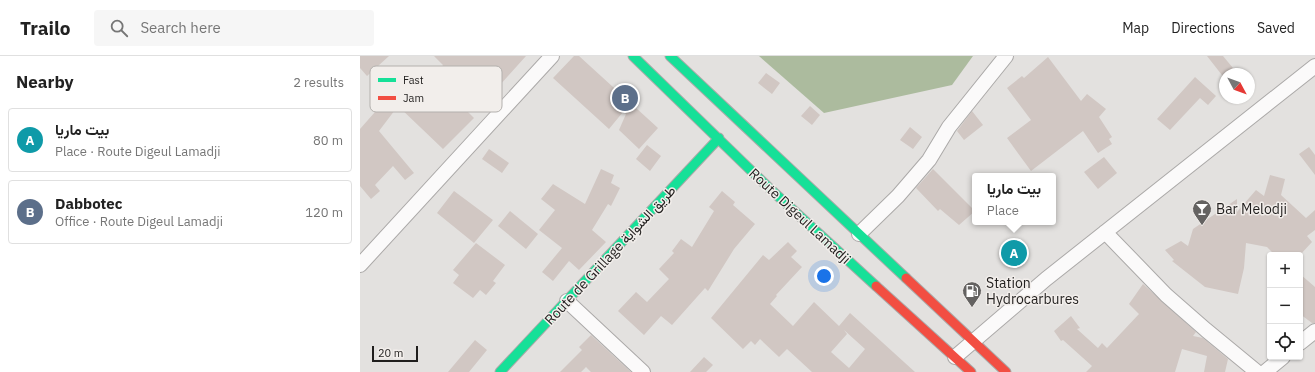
<!DOCTYPE html>
<html lang="en">
<head>
<meta charset="utf-8">
<style>
	body { margin:0; font-family:"IBM Plex Sans",Vazirmatn,sans-serif; background:#f6f6f6; color:#222 }
	.controls { position:absolute; right:12px; bottom:12px; display:grid; overflow:hidden; border-radius:4px; box-shadow:0 1px 3px #0004 }
	.controls button { width:36px; height:36px; display:grid; place-items:center; padding:0; border:0; border-bottom:1px solid #e0e0e0; background:#fff; color:#222; font:20px sans-serif }
	.compass { position:absolute; left:859px; top:12px; width:36px; height:36px; border-radius:50%; background:#fff; box-shadow:0 1px 3px #0004; rotate:131deg }
	.scale { position:absolute; left:12px; bottom:10px; width:46px; box-sizing:border-box; padding-left:4px; border:2px solid #201e1d; border-top:0; font-size:11px; line-height:14px; white-space:nowrap; color:#201e1d; -webkit-text-stroke:3px #f2eeeb; paint-order:stroke }
	.you { position:absolute; left:464px; top:220px; width:14px; height:14px; margin:-10px; border:3px solid #fff; border-radius:50%; background:#1a73e8; box-shadow:0 0 0 6px #1a73e833 }
	.badge { display:grid; place-items:center; width:26px; height:26px; border-radius:50%; background:#1a73e8; color:#fff; font-size:13px; font-weight:700 }
	.pin { position:absolute; translate:-50% -50%; border:2px solid #fff; box-shadow:0 1px 4px #0006 }
	.popup { position:absolute; left:612px; top:117px; width:84px; height:52px; box-sizing:border-box; display:grid; place-content:center; border-radius:4px; background:#fff; filter:drop-shadow(0 1px 3px #0005); font-size:13px; white-space:nowrap; color:#767676 }
	.popup b { font-size:15px; color:#222 }
	.popup::after { content:''; position:absolute; left:50%; top:100%; margin-left:-8px; border:8px solid transparent; border-top-color:#fff }
	.list { margin:0; padding:0; list-style:none }
	h2 { display:flex; justify-content:space-between; align-items:center; height:52px; margin:0; padding:0 16px; font-size:17px }
	h2 small { font-size:13px; font-weight:400; color:#767676 }
	.list li { display:grid; grid-template-columns:26px 1fr auto; gap:12px; align-items:center; box-sizing:border-box; height:64px; margin:0 8px 8px; padding:0 8px; border:1px solid #e0e0e0; border-radius:4px }
	.list b { display:block; font-size:15px; white-space:nowrap }
	.list p { margin:0; font-size:13px; white-space:nowrap; color:#767676 }
	.list em { font-size:13px; font-style:normal; color:#767676 }
	.icon { flex:none; width:22px; height:22px; fill:none; stroke:currentColor; stroke-width:2; stroke-linecap:round; stroke-linejoin:round }
	.map { position:relative; flex:none; width:955px; height:316px; overflow:hidden }
	header { display:flex; align-items:center; gap:24px; box-sizing:border-box; height:56px; padding:0 20px; background:#fff; border-bottom:1px solid #e0e0e0 }
	header strong { font-size:19px }
	nav { display:flex; gap:22px; margin-inline-start:auto; font-size:14px }
	.search { width:280px; height:36px; background:#f6f6f6; display:flex; align-items:center; gap:10px; box-sizing:border-box; padding:0 14px; border-radius:4px; color:#767676; font-size:15px }
	main { display:flex }
	aside { flex:1; background:#fff }
	.map>svg:first-child { display:block }
</style>
</head>
<body>
<header>
<strong>Trailo</strong>
<div class="search"><svg class="icon" aria-label="search" viewBox="0 0 24 24"><circle cx="10" cy="10" r="6"/><path d="M15 15l6 6"/></svg>Search here</div>
<nav><a>Map</a><a>Directions</a><a>Saved</a></nav>
</header>
<main>
<aside>
<h2>Nearby<small>2 results</small></h2>
<ul class="list">
<li><span class="badge" style="background:#0f9aa8">A</span><div><b>بيت ماريا</b><p>Place · Route Digeul Lamadji</p></div><em>80 m</em></li>
<li><span class="badge" style="background:#5c6f8a">B</span><div><b>Dabbotec</b><p>Office · Route Digeul Lamadji</p></div><em>120 m</em></li>
</ul>
</aside>
<div class="map">
<svg width="955" height="316" viewBox="0 0 955 316">
	<rect width="100%" height="100%" fill="#e3e1df"/>
	<path fill="#acbb9e" d="M 399,0 L 613,0 L 592,29 L 464,57 Z"/>
	<path fill="#d1c7c3" fill-rule="evenodd" d="M 0,0 L 29,0 L 7,20 L 0,12 Z
		M 74,0 L 166,0 L 131,39 L 113,22 L 92,40 L 114,62 L 83,93 L 38,50 L 19,75 L 54,117 L 45,124 L 33,110 L 15,129 L 20,135 L 11,143 L 0,130 L 0,73 L 22,48 L 16,43 L 31,29 L 42,42 L 54,31 L 64,41 L 86,20 L 79,16 L 83,9 Z
		M 214,0 L 219,0 L 298,72 L 279,93 L 259,74 L 266,58 L 263,56 L 249,73 L 193,22 Z
		M 847,0 L 863,0 L 878,18 L 865,18 L 865,23 Z
		M 688,1 L 721,45 L 727,38 L 746,53 L 739,61 L 752,81 L 749,83 L 752,88 L 738,97 L 723,75 L 671,115 L 647,82 L 671,64 L 647,32 L 662,20 L 664,22 Z
		M 406,17 L 420,27 L 412,38 L 398,27 Z
		M 835,21 L 856,40 L 848,49 L 840,42 L 810,74 L 797,63 Z
		M 450,50 L 460,59 L 452,69 L 441,60 Z
		M 612,55 L 623,69 L 604,84 L 597,75 Z
		M 550,71 L 562,81 L 553,93 L 540,84 Z
		M 287,89 L 301,100 L 290,115 L 276,103 Z
		M 949,91 L 955,99 L 955,119 L 939,98 Z
		M 129,93 L 149,107 L 142,117 L 122,103 Z
		M 744,101 L 757,117 L 738,133 L 724,116 Z
		M 241,113 L 254,119 L 251,127 L 260,132 L 251,150 L 248,148 L 232,174 L 246,186 L 219,214 L 209,205 L 193,225 L 182,216 L 202,192 L 179,174 L 195,154 L 181,143 L 193,128 L 225,148 Z
		M 573,113 L 615,155 L 599,169 L 580,153 L 578,155 L 556,132 Z
		M 910,119 L 925,123 L 921,139 L 946,162 L 955,154 L 955,174 L 947,180 L 952,186 L 940,199 L 915,199 L 907,191 L 886,187 L 884,212 L 878,238 L 845,231 L 812,205 L 814,204 L 805,194 L 821,185 L 828,190 L 833,173 L 877,143 L 877,156 L 896,134 L 904,140 Z
		M 94,135 L 133,164 L 114,187 L 77,157 Z
		M 362,135 L 375,146 L 373,149 L 395,168 L 374,193 L 348,235 L 345,232 L 312,269 L 301,260 L 284,279 L 258,255 L 276,236 L 287,246 L 309,223 L 299,213 L 314,197 L 312,195 L 321,183 L 332,191 L 354,155 L 349,151 Z
		M 150,155 L 178,178 L 166,193 L 138,170 Z
		M 428,186 L 437,195 L 431,201 L 442,211 L 416,239 L 417,240 L 410,248 L 433,270 L 454,246 L 479,270 L 490,257 L 555,316 L 452,316 L 427,293 L 419,301 L 400,283 L 395,289 L 391,285 L 383,293 L 351,262 L 403,199 L 409,204 ZM 484,274 L 505,293 L 489,312 L 471,296 L 487,278 Z
		M 116,187 L 145,209 L 133,225 L 136,227 L 126,239 L 120,234 L 113,242 L 93,227 L 99,219 L 93,214 Z
		M 940,218 L 955,231 L 955,267 L 952,267 L 940,258 Z
		M 783,228 L 836,276 L 833,280 L 843,282 L 868,303 L 865,316 L 844,316 L 847,300 L 822,293 L 815,316 L 726,316 L 732,310 L 703,284 L 701,285 L 694,275 L 711,260 L 720,272 L 717,273 L 738,292 L 742,287 L 747,292 L 779,258 L 769,248 Z
		M 231,279 L 271,316 L 231,316 L 226,311 L 221,316 L 200,316 L 222,294 L 219,291 Z
		M 115,284 L 127,294 L 109,316 L 88,316 Z
		M 344,301 L 353,309 L 346,316 L 330,316 Z"/>
	<g fill="none" stroke-linecap="round" stroke-linejoin="round">
		<defs>
			<path id="street" d="M 745,176 L 806,239 L 846,274 L 897,316
				M 499,178 L 538,140 L 569,104 L 589,71 L 646,0
				M 0,209 L 192,0
				M 207,245 L 283,316
				M 940,287 L 955,275
				M 595,301 L 686,223 L 955,10
				M 905,316 L 923,301"/>
			<path id="fast" d="M 273,0 L 408,131 L 516,230
				M 310,0 L 546,222
				M 140,316 L 359,82"/>
			<path id="jam" d="M 546,222 L 646,316
				M 516,230 L 611,316"/>
		</defs>
		<use href="#street" stroke="#aba9a8" stroke-width="16"/>
		<use href="#fast" stroke="#aba9a8" stroke-width="11"/>
		<use href="#jam" stroke="#aba9a8" stroke-width="11"/>
		<use href="#street" stroke="#fbfafa" stroke-width="14"/>
		<use href="#fast" stroke="#16e098" stroke-width="9"/>
		<use href="#jam" stroke="#f24e42" stroke-width="9"/>
	</g>
	<defs>
		<symbol id="bar-pin" viewBox="-11 -11 22 30"><path d="M0 17L-7.5 6A9.5 9.5 0 1 1 7.5 6Z" fill="#646261" stroke="#f2eeeb"/><path d="M-6-5H6L.8 .8V4.5H3.5V6h-7V4.5H-.8V.8Z" fill="#fff"/></symbol>
		<symbol id="fuel-pin" viewBox="-11 -11 22 30"><path d="M0 17L-7.5 6A9.5 9.5 0 1 1 7.5 6Z" fill="#646261" stroke="#f2eeeb"/><path d="M-5.5-6h7V0h2V4h1.3V-2.5L3-4.5l.8-.8L6-3V5H2.5V1h-1V6h-7ZM-4.2-4.7v3.2H.2V-4.7Z" fill="#fff"/></symbol>
	</defs>
	<g fill-rule="evenodd">
		<use href="#bar-pin" x="831" y="142" width="22" height="30"/>
		<use href="#fuel-pin" x="601" y="224" width="22" height="30"/>
	</g>
	<g text-anchor="middle" dominant-baseline="central" stroke-width="3" stroke-linejoin="round" paint-order="stroke">
		<g font-size="14" fill="#201e1d" stroke="#f2eeeb" text-anchor="start">
			<text x="856" y="153">Bar Melodji</text>
			<text x="626" y="227">Station<tspan x="626" dy="16">Hydrocarbures</tspan></text>
		</g>
		<g font-size="14" fill="#201e1d" stroke="#f2eeeb">
			<text transform="translate(440 160) rotate(43)">Route Digeul Lamadji</text>
			<text transform="translate(250 199) rotate(-47)">Route de Grillage طريق الشواية</text>
		</g>
	</g>
	<rect x="10" y="10" width="132" height="46" rx="6" fill="#f2eeeb" stroke="#b3b0ad" stroke-width="1"/>
	<rect x="18" y="22" width="18" height="4" fill="#16e098"/>
	<rect x="18" y="40" width="18" height="4" fill="#f24e42"/>
	<g font-size="11" fill="#201e1d">
		<text x="43" y="28">Fast</text>
		<text x="43" y="46">Jam</text>
	</g>
</svg>
<div class="controls">
<button>+</button>
<button>−</button>
<button><svg class="icon" aria-label="locate" viewBox="0 0 24 24"><circle cx="12" cy="12" r="6"/><path d="M12 2v4M12 18v4M2 12h4M18 12h4"/></svg></button>
</div>
<svg class="compass" viewBox="-18 -18 36 36"><path d="M0-13l5 13h-10z" fill="#e53935"/><path d="M0 13l5-13h-10z" fill="#767676"/></svg>
<div class="scale">20 m</div>
<div class="you"></div>
<div class="pin badge" style="left:654px;top:197px;background:#0f9aa8">A</div>
<div class="popup"><b>بيت ماريا</b>Place</div>
<div class="pin badge" style="left:265px;top:42px;background:#5c6f8a">B</div>
</div>
</main>
</body>
</html>
